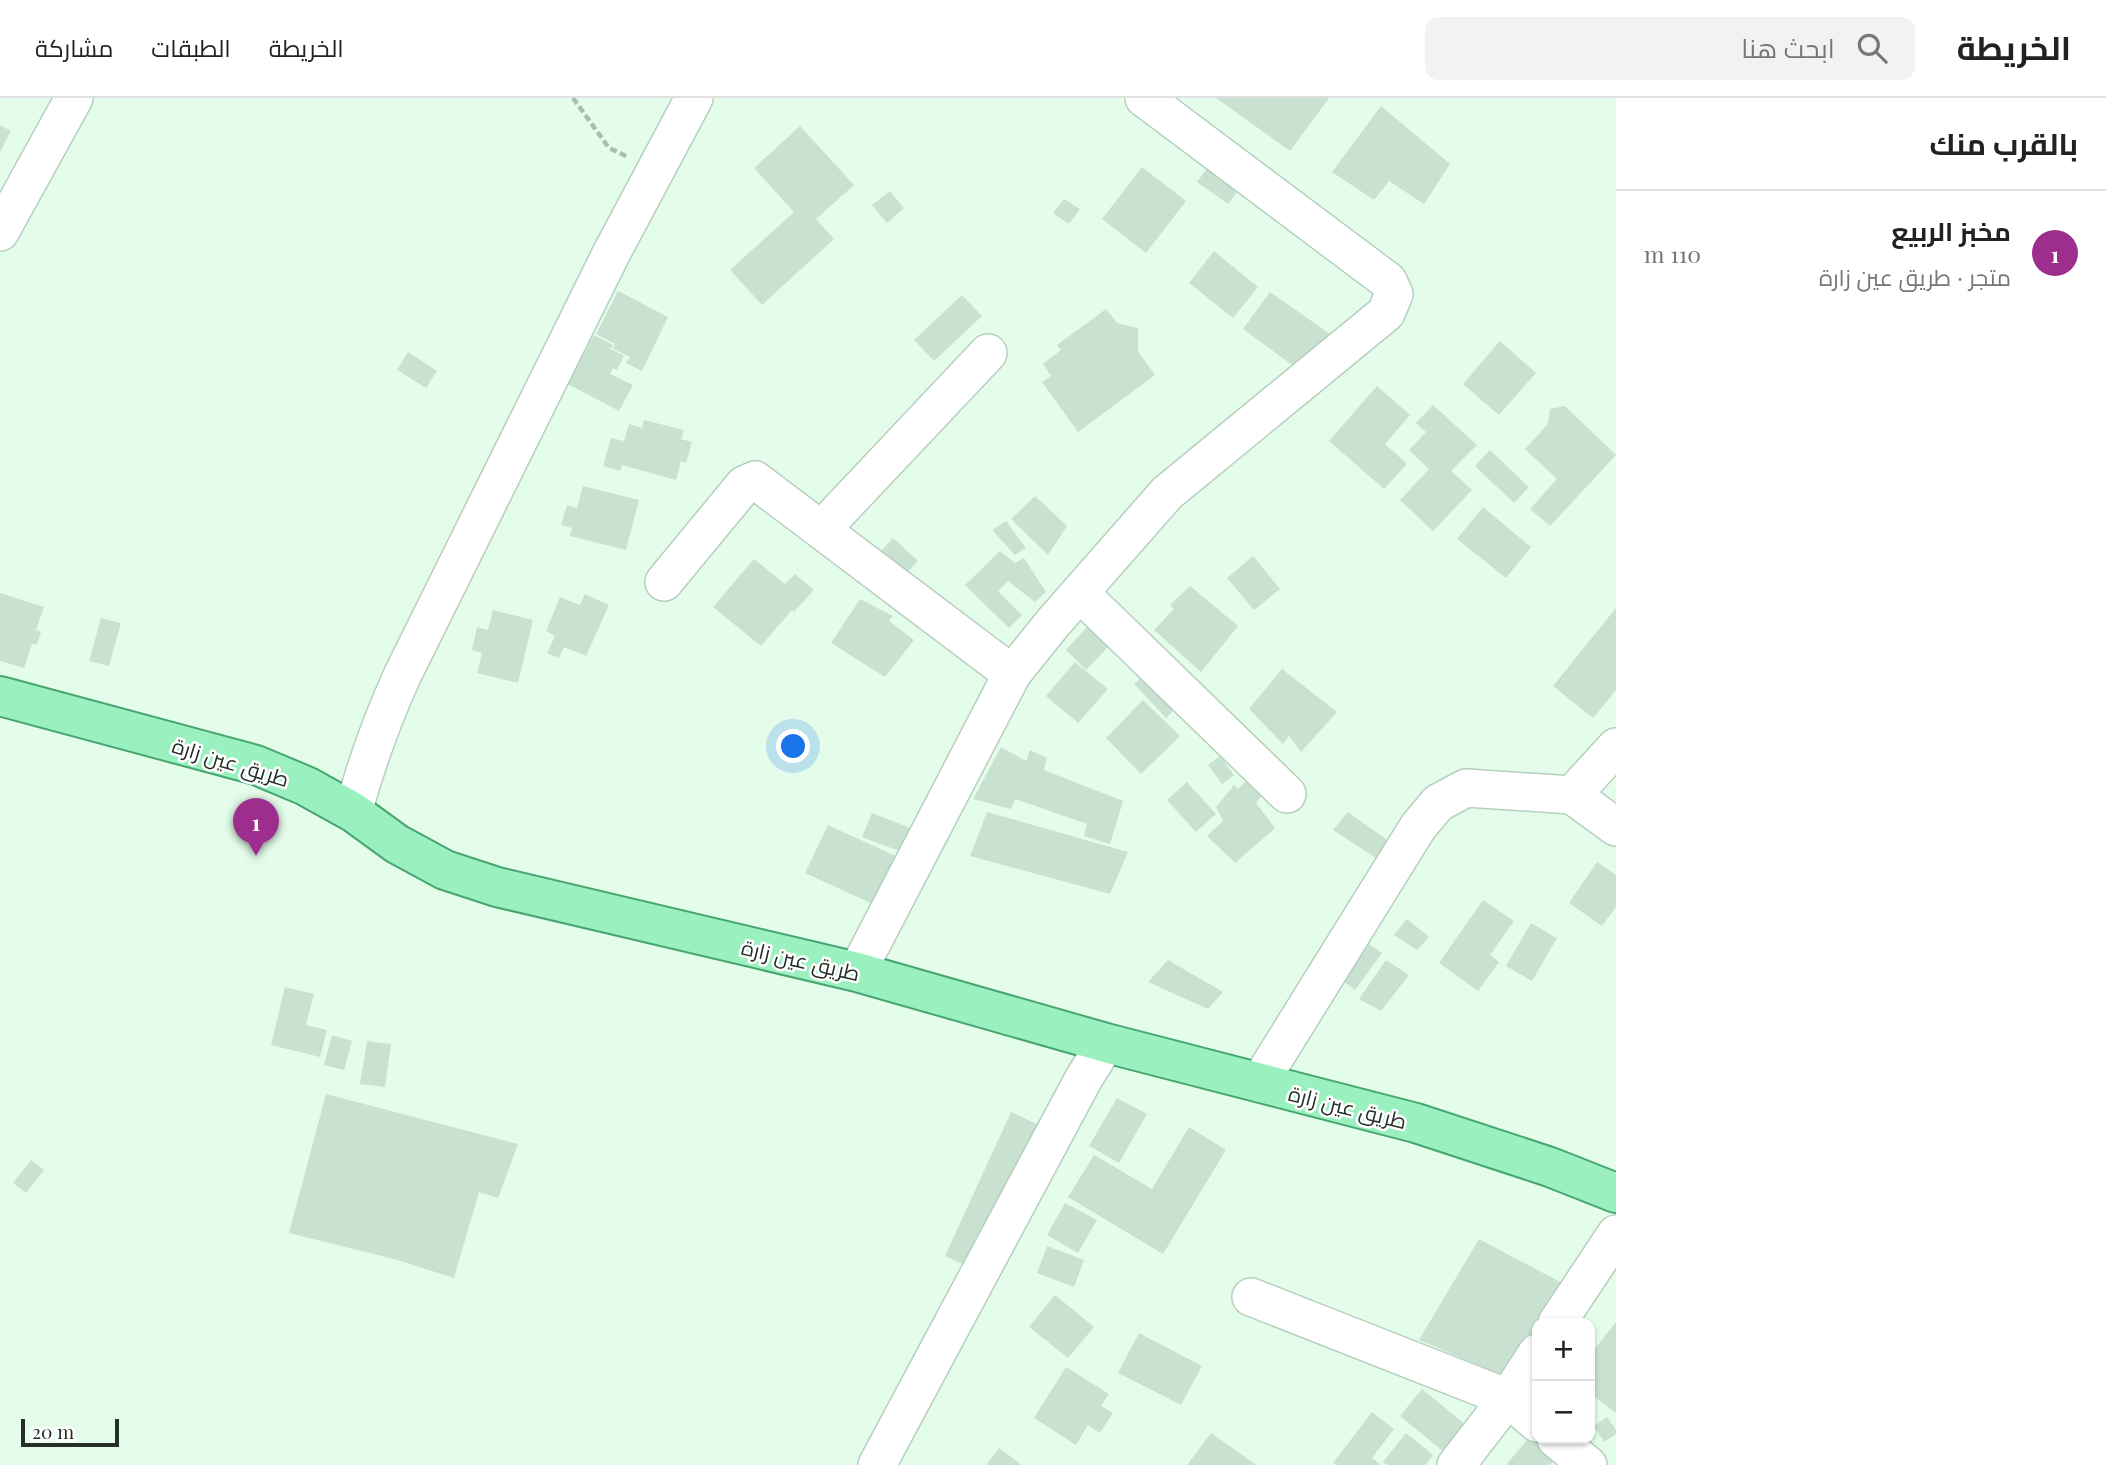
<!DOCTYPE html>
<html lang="ar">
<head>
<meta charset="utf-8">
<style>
	body { margin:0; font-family:"Playfair Display",Cairo,serif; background:#f2f2f2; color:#222; direction:rtl }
	.controls { position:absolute; right:21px; bottom:21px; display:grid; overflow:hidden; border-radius:14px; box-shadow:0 2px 5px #0004 }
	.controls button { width:63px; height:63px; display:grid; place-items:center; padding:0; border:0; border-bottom:2px solid #e0e0e0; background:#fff; color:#222; font:35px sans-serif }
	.scale { position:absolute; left:21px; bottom:18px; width:98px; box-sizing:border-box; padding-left:7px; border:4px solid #252e28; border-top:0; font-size:19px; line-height:24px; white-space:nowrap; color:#252e28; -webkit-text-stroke:5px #fff; paint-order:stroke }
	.you { position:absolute; left:794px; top:649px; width:24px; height:24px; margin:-18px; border:5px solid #fff; border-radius:50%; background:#1a73e8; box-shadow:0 0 0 10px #1a73e833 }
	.badge { display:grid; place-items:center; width:46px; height:46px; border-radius:50%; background:#9e2e8d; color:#fff; font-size:23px; font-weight:700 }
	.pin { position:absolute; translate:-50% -58px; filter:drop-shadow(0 2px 4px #0008) }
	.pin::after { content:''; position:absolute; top:37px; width:24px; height:21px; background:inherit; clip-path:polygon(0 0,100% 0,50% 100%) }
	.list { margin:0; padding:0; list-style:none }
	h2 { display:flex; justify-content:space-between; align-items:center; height:91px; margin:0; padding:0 28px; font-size:30px }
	h2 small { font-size:23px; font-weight:400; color:#767676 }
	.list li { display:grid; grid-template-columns:46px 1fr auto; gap:21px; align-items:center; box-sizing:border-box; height:126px; padding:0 28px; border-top:2px solid #e0e0e0 }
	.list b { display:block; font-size:26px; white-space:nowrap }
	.list p { margin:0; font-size:23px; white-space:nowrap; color:#767676 }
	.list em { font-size:23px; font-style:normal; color:#767676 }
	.icon { flex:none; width:38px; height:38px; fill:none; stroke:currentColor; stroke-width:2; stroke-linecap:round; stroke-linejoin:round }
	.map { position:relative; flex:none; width:1616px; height:1367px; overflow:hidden; direction:ltr }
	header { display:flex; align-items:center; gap:42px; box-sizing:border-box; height:98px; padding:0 35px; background:#fff; border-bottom:2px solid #e0e0e0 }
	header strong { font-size:33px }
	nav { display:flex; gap:38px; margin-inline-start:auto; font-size:24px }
	.search { width:490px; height:63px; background:#f2f2f2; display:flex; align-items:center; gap:18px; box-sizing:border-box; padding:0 24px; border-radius:14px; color:#767676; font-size:26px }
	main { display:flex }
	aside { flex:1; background:#fff }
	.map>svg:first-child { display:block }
</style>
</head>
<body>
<header>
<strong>الخريطة</strong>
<div class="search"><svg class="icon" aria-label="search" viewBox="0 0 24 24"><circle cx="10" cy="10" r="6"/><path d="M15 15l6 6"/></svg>ابحث هنا</div>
<nav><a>الخريطة</a><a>الطبقات</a><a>مشاركة</a></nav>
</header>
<main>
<aside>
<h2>بالقرب منك<small></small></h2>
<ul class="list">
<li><span class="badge">1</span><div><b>مخبز الربيع</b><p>متجر · طريق عين زارة</p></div><em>110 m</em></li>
</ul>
</aside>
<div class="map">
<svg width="1616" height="1367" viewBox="0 0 1616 1367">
	<rect width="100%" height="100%" fill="#e4fdeb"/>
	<path fill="#c9e1d0" d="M 1216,0 L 1329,0 L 1290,53 Z
		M 1381,8 L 1450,66 L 1424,106 L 1389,83 L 1374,102 L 1332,74 Z
		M 0,27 L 11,33 L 0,54 Z
		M 800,28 L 854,87 L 816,121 L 834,141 L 762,207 L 730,172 L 794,114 L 754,70 Z
		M 1212,64 L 1243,86 L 1228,106 L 1197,84 Z
		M 1142,69 L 1186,103 L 1146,155 L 1102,121 Z
		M 890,93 L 904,110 L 887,125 L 872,107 Z
		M 1064,101 L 1080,111 L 1069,126 L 1053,115 Z
		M 1214,153 L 1258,189 L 1233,220 L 1189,185 Z
		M 618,193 L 668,219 L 642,273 L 626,265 L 630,259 L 613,251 L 615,246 L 596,236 Z
		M 1270,194 L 1330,236 L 1302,274 L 1243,231 Z
		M 962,197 L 982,218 L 934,263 L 914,242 Z
		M 1106,211 L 1117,225 L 1138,230 L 1138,253 L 1155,277 L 1078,334 L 1042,284 L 1051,278 L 1043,266 L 1061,252 L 1057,247 Z
		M 594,237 L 613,247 L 612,250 L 607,249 L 624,258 L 617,272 L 613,270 L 610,276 L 633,287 L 619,313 L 568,286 Z
		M 1500,243 L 1536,275 L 1499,317 L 1463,286 Z
		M 408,254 L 437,273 L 426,290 L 397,272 Z
		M 1377,288 L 1410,317 L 1385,346 L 1407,366 L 1384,391 L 1329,343 Z
		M 1433,307 L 1477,347 L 1451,373 L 1472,392 L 1433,433 L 1400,402 L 1429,371 L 1409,352 L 1426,334 L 1416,325 Z
		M 1565,308 L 1616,357 L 1550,428 L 1530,411 L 1557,381 L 1525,351 L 1548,326 L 1550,311 Z
		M 644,322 L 684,332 L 681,341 L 692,344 L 686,365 L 681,363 L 676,382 L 622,367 L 620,373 L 603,368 L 611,340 L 624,343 L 629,326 L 642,330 Z
		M 1490,352 L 1529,389 L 1514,405 L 1475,368 Z
		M 583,388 L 639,402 L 626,452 L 570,438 L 572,430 L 561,427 L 567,407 L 577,410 Z
		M 1035,398 L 1067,428 L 1048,457 L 1011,421 Z
		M 1483,409 L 1531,449 L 1506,480 L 1457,441 Z
		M 1006,423 L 1026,450 L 1015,457 L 992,432 Z
		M 893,440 L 918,463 L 906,476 L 881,453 Z
		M 1000,453 L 1015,465 L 1024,460 L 1046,494 L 1035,504 L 1008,483 L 998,493 L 1022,517 L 1009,530 L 965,487 Z
		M 1253,458 L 1280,491 L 1254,512 L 1227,480 Z
		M 754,461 L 785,486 L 795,476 L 814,492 L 794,514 L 792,512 L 761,548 L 713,509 Z
		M 1190,488 L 1238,528 L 1201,574 L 1154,532 L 1174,511 L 1170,507 Z
		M 0,495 L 44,509 L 36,532 L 41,534 L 37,547 L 32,546 L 24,570 L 0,563 Z
		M 585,496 L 609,507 L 586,558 L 564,549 L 559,560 L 547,555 L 555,538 L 546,533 L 560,499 L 580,507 Z
		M 860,501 L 893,518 L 889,523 L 914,542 L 885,579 L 831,545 Z
		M 1616,510 L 1616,592 L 1593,620 L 1553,588 Z
		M 493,512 L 533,522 L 518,585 L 477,575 L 482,555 L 472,552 L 477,529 L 488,532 Z
		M 101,520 L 121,525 L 109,568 L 89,563 Z
		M 1089,527 L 1110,547 L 1086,572 L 1066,552 Z
		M 1075,564 L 1108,591 L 1078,625 L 1046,598 Z
		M 1282,571 L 1337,614 L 1301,654 L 1289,638 L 1283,646 L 1249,611 Z
		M 1143,578 L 1175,611 L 1166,620 L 1134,586 Z
		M 1143,602 L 1180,638 L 1141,676 L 1106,640 Z
		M 1001,649 L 1026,663 L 1030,652 L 1047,660 L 1044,672 L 1123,703 L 1110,746 L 1084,738 L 1087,726 L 1015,701 L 1011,711 L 973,701 Z
		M 1220,658 L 1234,677 L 1222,686 L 1208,667 Z
		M 1249,680 L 1264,695 L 1256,705 L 1275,730 L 1235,765 L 1207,738 L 1223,723 L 1216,709 L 1234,687 L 1238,691 Z
		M 1187,684 L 1216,716 L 1196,734 L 1167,702 Z
		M 987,714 L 1128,754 L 1110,796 L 970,758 Z
		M 1348,714 L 1390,744 L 1379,762 L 1333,732 Z
		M 872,715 L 921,734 L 912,758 L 862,739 Z
		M 828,727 L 911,765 L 888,813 L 805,775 Z
		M 1597,764 L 1616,777 L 1616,809 L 1602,828 L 1569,805 Z
		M 1483,802 L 1514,823 L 1490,857 L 1499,864 L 1478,893 L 1439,865 Z
		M 1407,821 L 1429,839 L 1417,852 L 1394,837 Z
		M 1531,825 L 1557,840 L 1532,883 L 1506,868 Z
		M 1369,846 L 1382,855 L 1355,892 L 1343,883 Z
		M 1168,862 L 1223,894 L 1208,911 L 1148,884 Z
		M 1386,862 L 1409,877 L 1381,913 L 1359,901 Z
		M 285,889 L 314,896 L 306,927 L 327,932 L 320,959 L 271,947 Z
		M 332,937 L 352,943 L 344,972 L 324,967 Z
		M 367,943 L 391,946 L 385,989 L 360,986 Z
		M 326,996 L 518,1046 L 498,1100 L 479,1094 L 454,1180 L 394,1161 L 289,1135 Z
		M 1117,1000 L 1147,1016 L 1119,1065 L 1089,1048 Z
		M 1011,1014 L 1043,1029 L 976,1172 L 945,1158 Z
		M 1189,1029 L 1226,1052 L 1163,1156 L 1068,1099 L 1094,1057 L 1152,1091 Z
		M 31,1062 L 44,1072 L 26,1095 L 13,1085 Z
		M 1065,1105 L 1097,1122 L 1078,1155 L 1047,1137 Z
		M 1479,1141 L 1564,1186 L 1504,1278 L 1419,1242 Z
		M 1047,1148 L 1084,1162 L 1074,1189 L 1037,1175 Z
		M 1055,1197 L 1094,1229 L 1068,1260 L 1029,1229 Z
		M 1616,1224 L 1616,1315 L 1590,1295 L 1590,1257 Z
		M 1139,1235 L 1202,1268 L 1181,1307 L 1118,1275 Z
		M 1066,1269 L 1109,1296 L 1101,1308 L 1113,1315 L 1100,1335 L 1088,1327 L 1076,1347 L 1034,1320 Z
		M 1422,1291 L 1472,1332 L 1450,1359 L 1400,1318 Z
		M 1372,1314 L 1394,1331 L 1372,1360 L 1381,1367 L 1336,1367 L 1333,1365 Z
		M 1607,1319 L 1616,1332 L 1616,1336 L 1604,1344 L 1594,1328 Z
		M 1211,1335 L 1241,1356 L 1256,1367 L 1187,1367 Z
		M 1406,1335 L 1433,1357 L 1425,1367 L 1387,1367 L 1383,1364 Z
		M 1533,1335 L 1559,1357 L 1550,1367 L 1506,1367 Z
		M 999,1350 L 1022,1367 L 986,1367 Z"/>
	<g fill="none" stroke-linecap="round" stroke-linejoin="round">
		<defs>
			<path id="minor" d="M 0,134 L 74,0
				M 822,431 L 988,255
				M 664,484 L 744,387 L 755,382 L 1012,576
				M 1080,495 L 1287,696
				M 1572,697 L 1616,729
				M 353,714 C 366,667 382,622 402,578 L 611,156 L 694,0
				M 857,874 L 1012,576 L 1052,526 L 1167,395 L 1386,215 L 1394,196 L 1388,183 L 1144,0
				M 1259,985 L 1418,729 L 1438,705 L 1466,690 L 1572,697 L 1616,649
				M 1251,1199 L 1508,1300 L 1537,1325
				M 1557,1225 L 1616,1136
				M 1556,1341 L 1588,1367
				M 877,1367 L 1084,980 L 1106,945
				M 1456,1367 L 1508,1300 L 1537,1255"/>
			<path id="major" d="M 0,598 L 256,667 L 306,688 L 353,714 L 397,746 L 445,772 L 497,789 L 857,874 L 1106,945 L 1416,1025 L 1550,1069 L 1616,1095"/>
		</defs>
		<use href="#minor" stroke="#b7cfbe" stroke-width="40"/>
		<use href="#major" stroke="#47a66f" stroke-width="42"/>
		<path stroke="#aabeb0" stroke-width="4.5" stroke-dasharray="7 3.5" stroke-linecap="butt" d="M 573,0 L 609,50 L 626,58"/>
		<use href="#minor" stroke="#fff" stroke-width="37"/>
		<use href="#major" stroke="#9bf0bf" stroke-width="38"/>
	</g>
	<g text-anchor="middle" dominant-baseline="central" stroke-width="5" stroke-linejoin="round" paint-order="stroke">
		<g font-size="21" fill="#252e28" stroke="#fff">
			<text transform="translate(231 663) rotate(17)">طريق عين زارة</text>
			<text transform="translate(801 861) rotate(13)">طريق عين زارة</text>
			<text transform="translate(1348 1008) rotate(14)">طريق عين زارة</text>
		</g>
	</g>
</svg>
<div class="controls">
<button>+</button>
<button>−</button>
</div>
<div class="scale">20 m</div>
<div class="you"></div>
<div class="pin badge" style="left:256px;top:758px">1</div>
</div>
</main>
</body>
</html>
